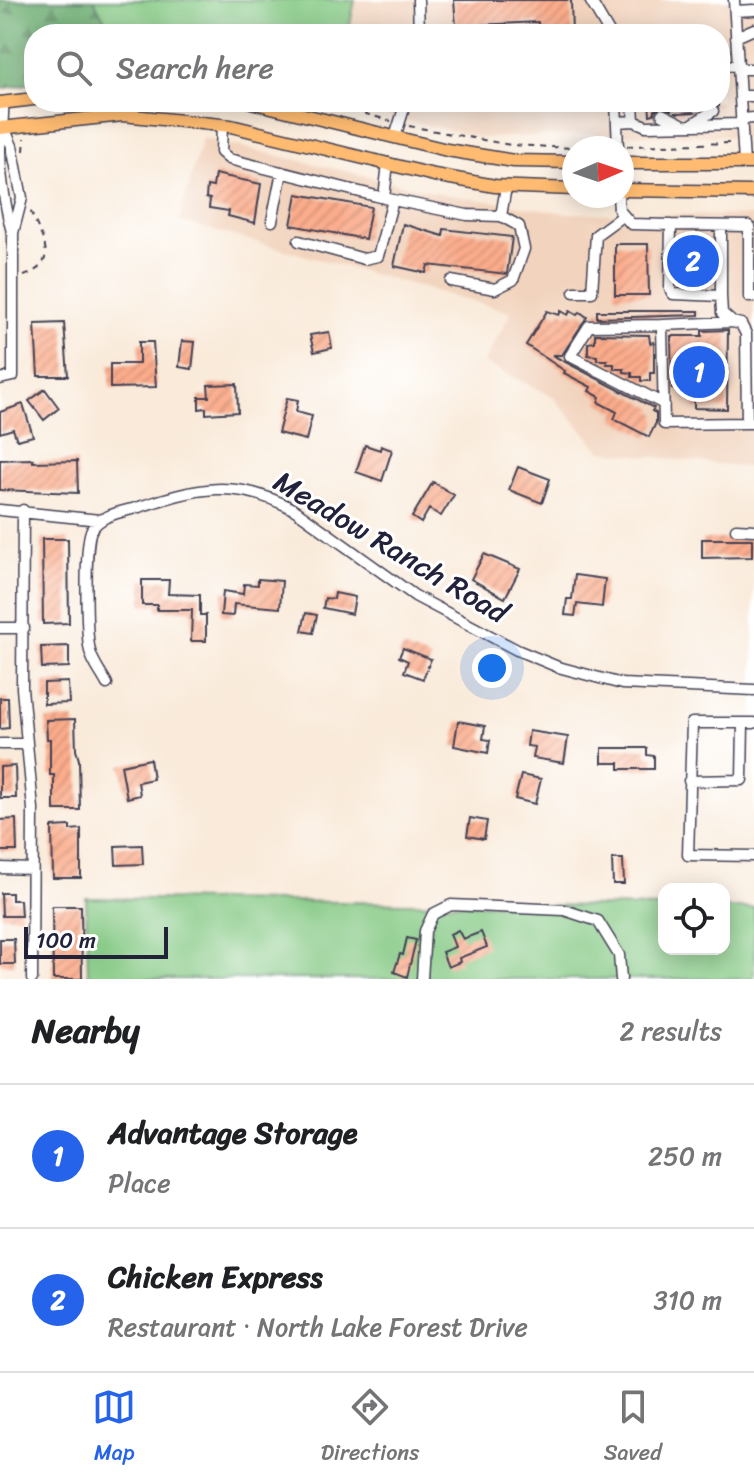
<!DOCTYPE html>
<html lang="en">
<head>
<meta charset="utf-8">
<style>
	body { margin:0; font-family:Sriracha,sans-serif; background:#f2f2f2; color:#202124 }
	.controls { position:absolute; right:24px; bottom:24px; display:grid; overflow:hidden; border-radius:16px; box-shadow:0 4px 20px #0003 }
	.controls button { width:72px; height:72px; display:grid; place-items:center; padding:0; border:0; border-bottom:2px solid #e0e0e0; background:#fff; color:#202124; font:40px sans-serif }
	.compass { position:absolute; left:562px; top:136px; width:72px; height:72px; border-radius:50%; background:#fff; box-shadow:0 4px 20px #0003; rotate:88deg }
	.scale { position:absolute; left:24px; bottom:20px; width:144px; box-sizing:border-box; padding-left:8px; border:4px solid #22223b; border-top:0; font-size:22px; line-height:28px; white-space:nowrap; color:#22223b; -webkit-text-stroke:6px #fff; paint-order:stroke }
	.you { position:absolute; left:492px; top:668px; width:28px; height:28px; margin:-20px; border:6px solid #fff; border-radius:50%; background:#1a73e8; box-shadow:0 0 0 12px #1a73e833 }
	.badge { display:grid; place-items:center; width:52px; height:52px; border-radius:50%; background:#2563eb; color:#fff; font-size:26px; font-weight:700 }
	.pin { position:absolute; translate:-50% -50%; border:4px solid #fff; box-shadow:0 2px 8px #0006 }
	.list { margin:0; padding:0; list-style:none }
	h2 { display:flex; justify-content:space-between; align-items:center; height:104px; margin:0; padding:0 32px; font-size:34px }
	h2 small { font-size:26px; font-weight:400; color:#757577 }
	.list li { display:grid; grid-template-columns:52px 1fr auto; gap:24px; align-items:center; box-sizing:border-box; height:144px; padding:0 32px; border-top:2px solid #e0e0e0 }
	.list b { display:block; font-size:30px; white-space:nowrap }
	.list p { margin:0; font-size:26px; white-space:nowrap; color:#757577 }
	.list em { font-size:26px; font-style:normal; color:#757577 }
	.icon { flex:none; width:44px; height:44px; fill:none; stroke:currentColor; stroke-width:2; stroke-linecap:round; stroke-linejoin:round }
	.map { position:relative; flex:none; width:754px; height:979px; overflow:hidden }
	.search { position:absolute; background:#fff; box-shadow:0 4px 20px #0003; left:24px; right:24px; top:24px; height:88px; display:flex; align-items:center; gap:20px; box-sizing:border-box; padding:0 28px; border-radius:32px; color:#757577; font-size:30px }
	.sheet { height:392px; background:#fff }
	nav { display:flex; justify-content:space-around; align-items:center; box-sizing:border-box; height:112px; border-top:2px solid #e0e0e0; background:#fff; font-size:22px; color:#757577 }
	nav a { display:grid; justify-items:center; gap:4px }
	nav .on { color:#2563eb }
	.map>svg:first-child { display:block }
</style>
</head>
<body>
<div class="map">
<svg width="754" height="979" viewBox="0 0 754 979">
	<defs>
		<pattern id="forest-firs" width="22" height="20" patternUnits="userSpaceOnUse" patternTransform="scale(2)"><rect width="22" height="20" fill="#6aac70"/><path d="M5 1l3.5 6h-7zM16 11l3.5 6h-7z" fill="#578c5d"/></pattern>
		<pattern id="building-hatch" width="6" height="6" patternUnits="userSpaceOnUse" patternTransform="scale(2)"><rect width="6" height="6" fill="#fbac8b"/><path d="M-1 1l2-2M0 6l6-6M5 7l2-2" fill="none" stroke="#d79479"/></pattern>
	</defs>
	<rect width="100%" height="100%" fill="#fff"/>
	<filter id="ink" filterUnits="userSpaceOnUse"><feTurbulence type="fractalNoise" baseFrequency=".0125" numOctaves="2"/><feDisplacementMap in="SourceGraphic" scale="16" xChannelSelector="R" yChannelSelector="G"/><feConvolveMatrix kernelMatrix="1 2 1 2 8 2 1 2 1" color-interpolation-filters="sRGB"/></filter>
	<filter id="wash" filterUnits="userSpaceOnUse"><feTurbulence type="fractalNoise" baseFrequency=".006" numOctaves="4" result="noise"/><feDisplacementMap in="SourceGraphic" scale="32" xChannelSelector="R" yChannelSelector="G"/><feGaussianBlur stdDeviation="1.8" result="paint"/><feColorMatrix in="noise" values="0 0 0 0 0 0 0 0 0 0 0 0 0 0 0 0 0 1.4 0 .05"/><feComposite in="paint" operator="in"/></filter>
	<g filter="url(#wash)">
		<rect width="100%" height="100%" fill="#f9ead9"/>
		<path fill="#f2d4be" d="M 355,0 L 754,0 L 754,140 L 723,136 L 591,134 L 482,138 L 334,103 L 720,102 L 720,34 L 348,34 Z
			M 202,138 L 443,194 L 566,213 L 754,216 L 754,468 L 601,451 L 552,396 L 484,363 L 511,312 L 179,221 Z"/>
		<path fill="#83c882" stroke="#52755e" stroke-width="2" d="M 94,0 L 355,0 L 348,34 L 129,34 L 108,27 Z
			M 86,898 L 664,907 L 664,949 L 724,949 L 724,908 L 754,908 L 754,979 L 88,979 Z"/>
		<path fill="url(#forest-firs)" stroke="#466756" stroke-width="2" d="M 0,0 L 94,0 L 108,26 L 129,34 L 34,34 L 34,83 L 0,89 Z"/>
		<g id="blocks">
			<path fill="url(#building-hatch)" d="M 454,0 L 571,0 L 572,34 L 539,34 L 538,22 L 456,26 Z
				M 649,102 L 719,102 L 719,106 L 712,103 L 696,112 L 678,113 L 661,106 L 655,110 L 654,114 L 650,115 Z
				M 215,174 L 261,184 L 255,223 L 228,216 L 229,211 L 209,208 L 210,199 L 206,198 L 207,186 L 213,187 Z
				M 297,194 L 371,207 L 365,239 L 291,225 Z
				M 403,224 L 443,236 L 444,229 L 512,237 L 507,274 L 428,265 L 426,273 L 394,266 Z
				M 685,237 L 702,237 L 702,261 L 711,261 L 711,273 L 703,273 L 703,285 L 685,285 Z
				M 615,244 L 648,244 L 649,295 L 615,295 Z
				M 547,311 L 559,315 L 561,311 L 568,315 L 570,311 L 577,315 L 580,312 L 587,317 L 562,355 L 552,355 L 654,408 L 652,411 L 656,413 L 656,423 L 649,437 L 614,419 L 617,412 L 598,402 L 600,397 L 589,391 L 591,387 L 564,373 L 565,371 L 526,345 Z
				M 597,311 L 699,311 L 699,315 L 597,318 Z
				M 64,323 L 68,376 L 38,376 L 35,324 Z
				M 728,330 L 727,409 L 694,408 L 694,389 L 672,389 L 671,336 L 702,336 L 702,331 Z
				M 329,332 L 332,348 L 314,352 L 310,335 Z
				M 595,334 L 649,335 L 650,343 L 654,342 L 654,373 L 650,373 L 650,381 L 641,381 L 641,377 L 632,377 L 632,373 L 624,372 L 624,369 L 614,369 L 614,364 L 607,364 L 607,360 L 597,360 L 597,356 L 588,355 L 588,343 L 595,342 Z
				M 182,341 L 195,342 L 192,369 L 179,367 Z
				M 139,342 L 153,342 L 156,387 L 110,388 L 110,364 L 139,364 Z
				M 237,384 L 238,412 L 206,414 L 206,408 L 199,409 L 199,397 L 209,397 L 208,385 Z
				M 45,389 L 59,408 L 44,420 L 29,401 Z
				M 287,398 L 298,400 L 296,412 L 312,416 L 306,440 L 278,433 Z
				M 23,404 L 33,436 L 17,440 L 13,429 L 0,433 L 0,412 Z
				M 365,445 L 380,450 L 381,446 L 392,450 L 382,481 L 356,472 Z
				M 33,459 L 33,462 L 77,461 L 78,493 L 0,490 L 0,460 Z
				M 518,467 L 550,479 L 542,503 L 509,490 Z
				M 433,482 L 454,495 L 441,516 L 429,509 L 421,523 L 412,517 Z
				M 42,539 L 68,539 L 69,623 L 43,624 Z
				M 702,539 L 752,539 L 752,557 L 702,558 Z
				M 484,554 L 520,569 L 505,598 L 471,579 Z
				M 575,575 L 605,579 L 602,607 L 577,604 L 575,616 L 565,615 L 567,599 L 572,599 Z
				M 258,579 L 282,581 L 280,608 L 234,604 L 233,616 L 221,615 L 223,591 L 243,594 L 244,584 L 258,585 Z
				M 142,580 L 169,580 L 168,594 L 200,595 L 200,615 L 206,615 L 206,641 L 191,641 L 192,610 L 157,610 L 157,605 L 142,605 Z
				M 335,593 L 355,597 L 352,614 L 323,608 L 325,598 L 334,599 Z
				M 306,613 L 317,615 L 313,633 L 302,631 Z
				M 69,646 L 69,667 L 42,668 L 41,647 Z
				M 403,648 L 431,659 L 423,679 L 404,672 L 408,661 L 399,657 Z
				M 68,682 L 69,703 L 44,704 L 44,683 Z
				M 0,698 L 8,698 L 9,728 L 0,729 Z
				M 75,719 L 76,750 L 79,760 L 80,810 L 54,810 L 54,775 L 50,775 L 50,739 L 47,739 L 46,720 Z
				M 458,721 L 485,726 L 483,739 L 490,740 L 488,753 L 454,746 Z
				M 529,731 L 568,737 L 564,763 L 533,758 L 535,747 L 527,746 Z
				M 602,748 L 647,748 L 647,755 L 654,756 L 654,769 L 619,769 L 619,763 L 602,763 Z
				M 150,759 L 153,779 L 138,782 L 140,795 L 127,798 L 121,765 Z
				M 15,766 L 16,798 L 0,798 L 0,767 Z
				M 521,775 L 541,779 L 535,804 L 515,799 Z
				M 470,818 L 487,821 L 484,839 L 467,836 Z
				M 16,819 L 17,851 L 0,851 L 0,820 Z
				M 70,826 L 70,830 L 81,829 L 81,878 L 53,878 L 52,827 Z
				M 142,845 L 143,864 L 116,865 L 115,846 Z
				M 612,859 L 623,859 L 624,884 L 613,884 Z
				M 1,893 L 12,893 L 12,900 L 20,900 L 21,916 L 2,916 Z
				M 52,906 L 81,906 L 82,979 L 53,979 Z
				M 458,930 L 463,939 L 481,932 L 487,947 L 459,958 L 460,962 L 448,967 L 442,952 L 455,947 L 450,934 Z
				M 407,938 L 416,940 L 407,977 L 394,972 L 400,954 L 403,955 Z
				M 0,939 L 14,939 L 15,964 L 0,964 Z"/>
		</g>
	</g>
	<g filter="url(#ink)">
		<use href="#blocks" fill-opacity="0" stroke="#424053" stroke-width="2"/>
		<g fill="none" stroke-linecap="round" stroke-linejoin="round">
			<path stroke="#cec2b9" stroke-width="10" stroke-dasharray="10 5" stroke-linecap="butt" d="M 677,102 L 677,113
				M 699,102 L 700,112"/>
			<defs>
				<path id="minor" d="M 418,0 L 419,34
					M 590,0 L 610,34
					M 734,0 L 744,163
					M 735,11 L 754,10
					M 736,37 L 754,29
					M 720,66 L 738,65
					M 738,69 L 754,69
					M 740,96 L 754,96
					M 3,102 C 4,120 1,132 0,148 C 0,175 5,205 12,232
					M 616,102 L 618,148
					M 633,102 L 634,121
					M 662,114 L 682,124
					M 741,119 L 754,118
					M 617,122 L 634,121 L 646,126 L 742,124
					M 222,125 L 221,152 L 229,159 L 384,198
					M 691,125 L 713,111
					M 395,137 L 406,102
					M 388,163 L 384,198 L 393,200 L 467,215 L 501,216 L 506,187
					M 618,196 L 619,210 L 631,224 L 671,225
					M 272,221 L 282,172
					M 721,226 L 721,296
					M 299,241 L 364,259 L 378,256 L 393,200
					M 451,281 L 495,289 L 513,280 L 524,249 L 519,226 L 501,216
					M 574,292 L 592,292 L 596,235 L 622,216
					M 754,297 L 749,297 L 749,226 L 671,225 L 670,289 L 673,294 L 721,296 L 722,313 L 732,322 L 741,324 L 746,334 L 747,423 L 754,423
					M 732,322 L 662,325 L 664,424 L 747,423
					M 662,325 L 589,326 L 570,356 L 664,404
					M 0,379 L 13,376 L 13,233 L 22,198 L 12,146 L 4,127
					M 0,510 L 100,520
					M 23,510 L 22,688 L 33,809 L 32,979
					M 736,529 L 754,530
					M 0,628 L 24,628
					M 107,684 C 102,674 92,662 90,651 C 86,635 84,540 92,529 C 101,515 121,512 136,508 C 197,488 235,477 295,510 L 415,596 L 517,650 L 558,667 L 622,684 L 754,690
					M 754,723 L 692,723 L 688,855 L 754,856
					M 0,744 L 27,744
					M 689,781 L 742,780 L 743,723
					M 0,868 L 32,869
					M 422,979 L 425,931 L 433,914 L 451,905 L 564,910 L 598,921 L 619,955 L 621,979"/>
				<path id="major" d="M 251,102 L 447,150 L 514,161 L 574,162
					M 0,103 L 34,99
					M 0,128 L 123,115 L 231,126 L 434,175 L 495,186 L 574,189
					M 622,163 L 754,163
					M 622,190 L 754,192"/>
			</defs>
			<use href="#minor" stroke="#424053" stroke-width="13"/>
			<use href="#major" stroke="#424053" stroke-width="15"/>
			<path stroke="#424053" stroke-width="2" stroke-dasharray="6 6" stroke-linecap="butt" d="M 341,107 L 391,121
				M 409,126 L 510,145 L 574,148
				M 627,146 L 733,143
				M 576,148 L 609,146
				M 24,151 L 25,138
				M 24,276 C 64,261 38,235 30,209"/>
			<use href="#minor" stroke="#fff" stroke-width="10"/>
			<use href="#major" stroke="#febb71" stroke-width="12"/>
		</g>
	</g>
	<g text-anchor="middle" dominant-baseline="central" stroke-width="6" stroke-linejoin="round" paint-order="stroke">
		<g font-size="30" fill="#22223b" stroke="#fff">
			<text transform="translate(391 547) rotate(31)">Meadow Ranch Road</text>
		</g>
	</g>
</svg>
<div class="controls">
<button><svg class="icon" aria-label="locate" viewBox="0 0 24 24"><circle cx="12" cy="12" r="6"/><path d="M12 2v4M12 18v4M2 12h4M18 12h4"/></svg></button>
</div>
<svg class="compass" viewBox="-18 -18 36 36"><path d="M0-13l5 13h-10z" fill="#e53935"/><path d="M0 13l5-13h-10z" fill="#757577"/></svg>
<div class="scale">100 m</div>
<div class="you"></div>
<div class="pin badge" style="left:699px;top:372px">1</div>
<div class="pin badge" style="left:693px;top:261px">2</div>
<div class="search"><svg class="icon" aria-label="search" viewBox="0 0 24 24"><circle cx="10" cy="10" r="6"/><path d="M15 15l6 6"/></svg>Search here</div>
</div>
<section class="sheet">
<h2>Nearby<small>2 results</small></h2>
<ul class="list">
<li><span class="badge">1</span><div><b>Advantage Storage</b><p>Place</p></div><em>250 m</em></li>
<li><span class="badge">2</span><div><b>Chicken Express</b><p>Restaurant · North Lake Forest Drive</p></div><em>310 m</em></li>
</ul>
</section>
<nav>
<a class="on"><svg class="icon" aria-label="map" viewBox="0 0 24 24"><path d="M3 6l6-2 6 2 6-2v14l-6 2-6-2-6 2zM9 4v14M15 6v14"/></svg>Map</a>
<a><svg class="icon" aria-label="directions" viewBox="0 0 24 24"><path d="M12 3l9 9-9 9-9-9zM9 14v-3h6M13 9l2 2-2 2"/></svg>Directions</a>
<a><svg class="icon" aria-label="saved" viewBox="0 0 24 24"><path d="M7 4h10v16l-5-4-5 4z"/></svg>Saved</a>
</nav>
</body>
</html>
